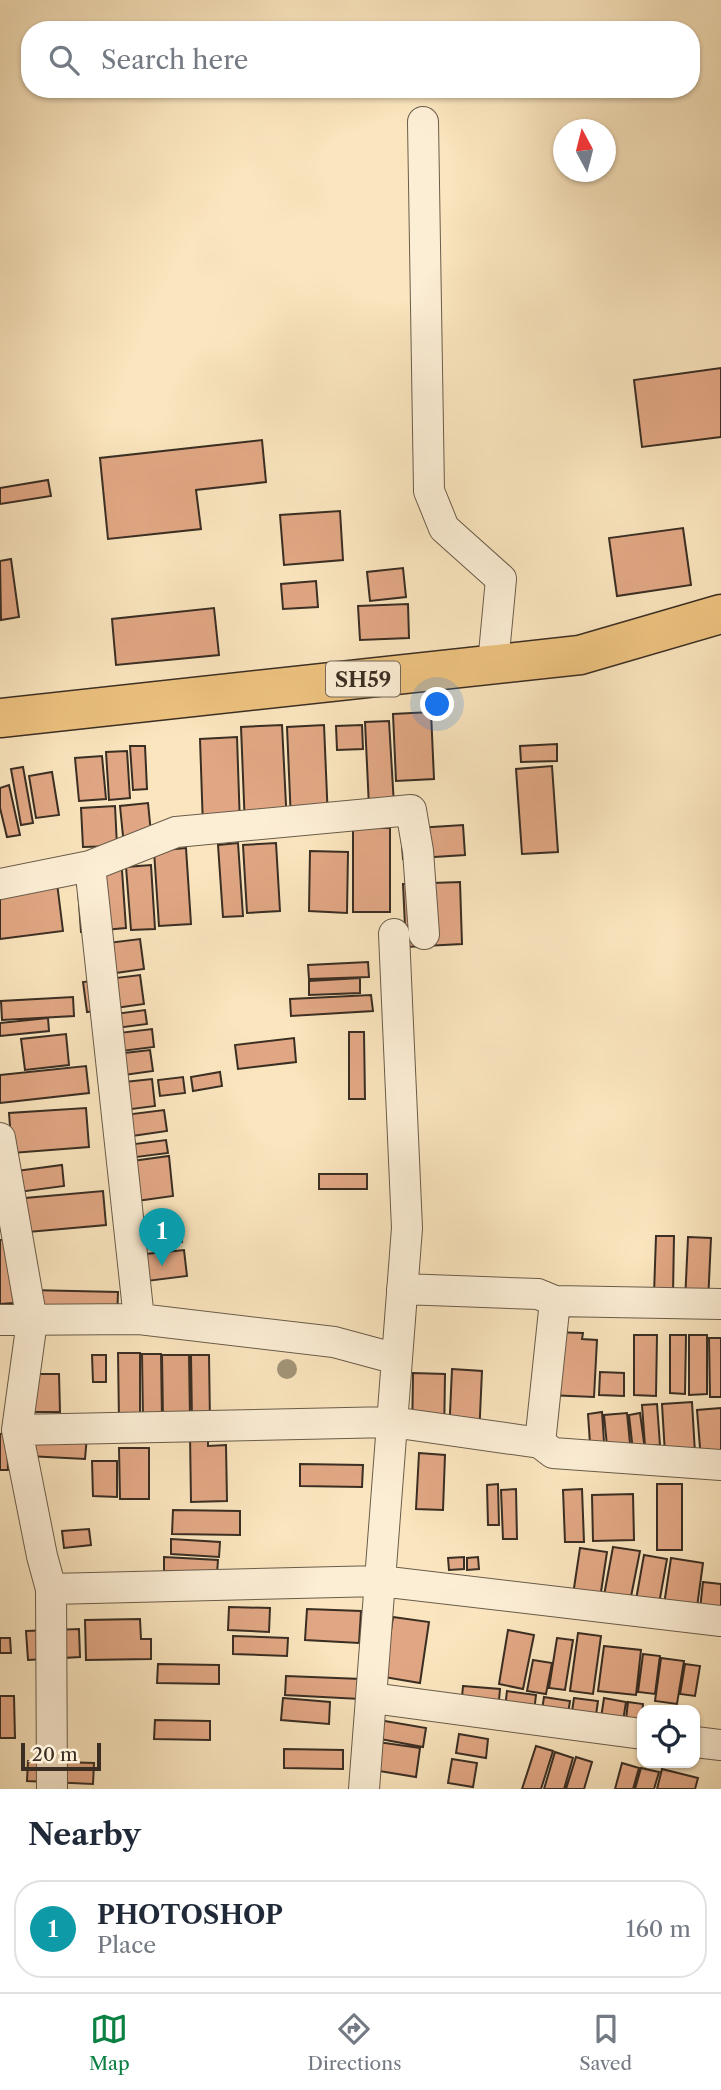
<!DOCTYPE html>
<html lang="en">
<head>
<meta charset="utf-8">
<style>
	body { margin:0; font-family:"Libre Caslon Text",serif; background:#f6f6f7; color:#1f2937 }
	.controls { position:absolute; right:21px; bottom:21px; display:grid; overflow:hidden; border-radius:14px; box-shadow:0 2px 5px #0004 }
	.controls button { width:63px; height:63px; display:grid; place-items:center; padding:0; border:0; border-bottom:2px solid #e0e1e3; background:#fff; color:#1f2937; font:35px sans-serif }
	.compass { position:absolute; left:553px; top:119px; width:63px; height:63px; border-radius:50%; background:#fff; box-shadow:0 2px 5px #0004; rotate:353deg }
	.scale { position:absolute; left:21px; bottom:18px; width:80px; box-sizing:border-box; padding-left:7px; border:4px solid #3a2e23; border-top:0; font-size:19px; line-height:24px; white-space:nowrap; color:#3a2e23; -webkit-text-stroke:5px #fceed5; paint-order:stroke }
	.you { position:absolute; left:438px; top:705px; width:24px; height:24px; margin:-18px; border:5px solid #fff; border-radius:50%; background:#1a73e8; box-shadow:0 0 0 10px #1a73e833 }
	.badge { display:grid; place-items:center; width:46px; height:46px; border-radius:50%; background:#0b8043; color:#fff; font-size:23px; font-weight:700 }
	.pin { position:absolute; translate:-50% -58px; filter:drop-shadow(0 2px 4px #0008) }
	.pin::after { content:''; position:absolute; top:37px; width:24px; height:21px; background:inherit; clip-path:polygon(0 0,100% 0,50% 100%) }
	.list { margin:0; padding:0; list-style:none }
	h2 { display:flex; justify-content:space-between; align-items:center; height:91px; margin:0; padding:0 28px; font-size:30px }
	h2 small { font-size:23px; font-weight:400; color:#747a83 }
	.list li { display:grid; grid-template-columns:46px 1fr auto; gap:21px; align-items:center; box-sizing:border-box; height:98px; margin:0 14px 14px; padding:0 14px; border:2px solid #e0e1e3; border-radius:28px }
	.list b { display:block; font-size:26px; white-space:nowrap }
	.list p { margin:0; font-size:23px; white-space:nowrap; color:#747a83 }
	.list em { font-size:23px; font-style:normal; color:#747a83 }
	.icon { flex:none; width:38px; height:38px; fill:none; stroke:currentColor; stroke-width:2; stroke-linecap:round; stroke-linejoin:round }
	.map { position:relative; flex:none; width:721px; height:1789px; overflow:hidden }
	.search { position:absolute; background:#fff; box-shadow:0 2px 5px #0004; left:21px; right:21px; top:21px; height:77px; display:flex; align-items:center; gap:18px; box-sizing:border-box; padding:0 24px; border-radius:28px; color:#747a83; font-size:26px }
	.sheet { height:203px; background:#fff }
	nav { display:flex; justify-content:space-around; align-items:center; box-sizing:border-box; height:98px; border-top:2px solid #e0e1e3; background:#fff; font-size:19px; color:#747a83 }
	nav a { display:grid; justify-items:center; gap:4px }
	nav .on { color:#0b8043 }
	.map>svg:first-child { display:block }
</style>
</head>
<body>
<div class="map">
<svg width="721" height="1789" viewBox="0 0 721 1789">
	<rect width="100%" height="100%" fill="#fae5be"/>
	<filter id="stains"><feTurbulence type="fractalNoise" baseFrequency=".00286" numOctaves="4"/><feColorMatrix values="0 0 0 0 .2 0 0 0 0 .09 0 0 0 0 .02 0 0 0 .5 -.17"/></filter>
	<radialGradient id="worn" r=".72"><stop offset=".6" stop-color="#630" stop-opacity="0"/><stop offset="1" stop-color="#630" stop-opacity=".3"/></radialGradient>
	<path fill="#e1a784" stroke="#3a2e23" stroke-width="2" d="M 721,368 L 721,437 L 642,447 L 634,380 Z
		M 262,440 L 266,482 L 196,490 L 201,529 L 108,539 L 100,458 Z
		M 48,480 L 51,496 L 0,504 L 0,488 Z
		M 340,511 L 343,560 L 284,565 L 280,515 Z
		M 683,528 L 691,585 L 617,596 L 609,538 Z
		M 11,559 L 19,617 L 1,620 L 0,561 Z
		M 403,568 L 406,597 L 370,601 L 367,572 Z
		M 316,581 L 318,607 L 283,609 L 281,584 Z
		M 408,604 L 409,638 L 360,640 L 358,606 Z
		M 214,608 L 219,655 L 116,665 L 112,619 Z
		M 431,712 L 434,779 L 396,781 L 393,714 Z
		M 389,721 L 394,805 L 369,807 L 365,722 Z
		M 282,725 L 287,825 L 245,827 L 241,727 Z
		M 324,725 L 328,820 L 291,821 L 287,727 Z
		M 362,725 L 363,749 L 337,750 L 336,726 Z
		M 237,737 L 240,825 L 203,827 L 200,739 Z
		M 557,744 L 557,761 L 521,762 L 520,746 Z
		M 130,746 L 145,746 L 147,789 L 133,790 Z
		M 127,751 L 130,798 L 109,800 L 106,752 Z
		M 102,756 L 106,799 L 79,801 L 75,758 Z
		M 552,766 L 558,852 L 522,854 L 516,769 Z
		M 23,767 L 33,823 L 21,825 L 11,769 Z
		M 52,772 L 59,815 L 36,818 L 29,776 Z
		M 9,785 L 20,835 L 7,837 L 0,808 L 0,788 Z
		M 148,803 L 152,843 L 124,846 L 120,806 Z
		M 115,806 L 117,846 L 83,847 L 81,808 Z
		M 463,825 L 465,855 L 403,859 L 401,829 Z
		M 353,828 L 390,828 L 390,912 L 353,912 Z
		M 238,843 L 243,916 L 223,917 L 218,845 Z
		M 276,843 L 280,911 L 247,913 L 243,845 Z
		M 186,848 L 191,924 L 159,926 L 154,851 Z
		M 310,851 L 348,852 L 347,913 L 309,911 Z
		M 121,856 L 126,928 L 81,932 L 76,859 Z
		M 151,865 L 155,929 L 131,930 L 126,867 Z
		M 460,882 L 462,944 L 406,947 L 403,884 Z
		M 57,883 L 63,931 L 0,939 L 0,891 Z
		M 140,939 L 144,969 L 95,976 L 91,945 Z
		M 368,962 L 369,977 L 309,979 L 308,965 Z
		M 140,975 L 144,1004 L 87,1012 L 83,982 Z
		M 360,978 L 360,993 L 309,995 L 309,981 Z
		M 371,995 L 373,1011 L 291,1016 L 290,999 Z
		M 73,997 L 74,1016 L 2,1020 L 1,1001 Z
		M 145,1010 L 147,1024 L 94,1031 L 92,1017 Z
		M 48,1018 L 49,1031 L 0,1036 L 0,1023 Z
		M 152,1029 L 154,1047 L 105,1053 L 102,1035 Z
		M 349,1032 L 364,1032 L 365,1099 L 349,1099 Z
		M 66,1034 L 69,1065 L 25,1070 L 21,1039 Z
		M 294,1038 L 296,1062 L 238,1069 L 235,1045 Z
		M 150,1050 L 153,1071 L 109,1077 L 107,1055 Z
		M 86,1066 L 89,1093 L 0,1103 L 0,1075 Z
		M 220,1072 L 222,1086 L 193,1091 L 191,1077 Z
		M 183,1077 L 185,1093 L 160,1096 L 158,1080 Z
		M 152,1079 L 155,1106 L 109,1112 L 106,1084 Z
		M 86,1108 L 89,1147 L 12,1153 L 9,1113 Z
		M 164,1110 L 167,1131 L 111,1139 L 108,1117 Z
		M 166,1140 L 168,1153 L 113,1160 L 111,1147 Z
		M 169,1156 L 173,1196 L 115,1204 L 110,1164 Z
		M 62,1165 L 64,1186 L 19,1192 L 16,1171 Z
		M 319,1174 L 367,1174 L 367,1189 L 319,1189 Z
		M 103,1191 L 106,1225 L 6,1234 L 3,1200 Z
		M 179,1225 L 182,1242 L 126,1251 L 123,1233 Z
		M 656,1236 L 674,1236 L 673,1295 L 654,1294 Z
		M 688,1237 L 711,1238 L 708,1303 L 685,1302 Z
		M 11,1239 L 14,1303 L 0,1304 L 0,1240 Z
		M 184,1250 L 187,1276 L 139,1282 L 136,1255 Z
		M 29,1290 L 118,1292 L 117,1322 L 28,1320 Z
		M 550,1332 L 583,1333 L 582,1339 L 597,1340 L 594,1397 L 547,1395 Z
		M 634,1335 L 657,1335 L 656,1396 L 634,1395 Z
		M 670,1335 L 686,1335 L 685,1394 L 670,1393 Z
		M 689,1335 L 707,1335 L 707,1394 L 689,1395 Z
		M 709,1338 L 721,1338 L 721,1397 L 710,1397 Z
		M 118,1353 L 140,1353 L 140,1421 L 119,1421 Z
		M 142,1354 L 161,1354 L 162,1418 L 143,1419 Z
		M 92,1355 L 106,1355 L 106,1382 L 93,1382 Z
		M 162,1355 L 189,1355 L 190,1418 L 163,1418 Z
		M 191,1355 L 209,1355 L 210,1422 L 192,1422 Z
		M 452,1369 L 482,1371 L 479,1437 L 449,1435 Z
		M 600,1372 L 624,1373 L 624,1396 L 599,1395 Z
		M 413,1373 L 445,1374 L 444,1440 L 412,1439 Z
		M 28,1374 L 59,1374 L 60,1412 L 29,1412 Z
		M 692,1402 L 695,1453 L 665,1454 L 662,1404 Z
		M 657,1404 L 660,1445 L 645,1446 L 642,1405 Z
		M 721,1408 L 721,1472 L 702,1473 L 697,1410 Z
		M 602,1412 L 605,1457 L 591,1458 L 588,1414 Z
		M 627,1413 L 631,1454 L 608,1456 L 604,1415 Z
		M 640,1413 L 645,1450 L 633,1451 L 629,1415 Z
		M 7,1433 L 8,1470 L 0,1470 L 0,1434 Z
		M 29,1433 L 87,1436 L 85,1459 L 28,1456 Z
		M 190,1434 L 208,1434 L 208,1446 L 226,1445 L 227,1501 L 191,1502 Z
		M 119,1448 L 149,1448 L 149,1499 L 120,1499 Z
		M 419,1453 L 445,1455 L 443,1510 L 416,1509 Z
		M 92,1461 L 117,1461 L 117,1497 L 93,1496 Z
		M 300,1464 L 363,1465 L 362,1487 L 300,1486 Z
		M 498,1484 L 499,1525 L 488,1525 L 487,1485 Z
		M 657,1484 L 682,1484 L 682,1550 L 657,1550 Z
		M 516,1489 L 517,1539 L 503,1539 L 501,1490 Z
		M 582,1489 L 584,1542 L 565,1542 L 563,1490 Z
		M 633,1494 L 634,1540 L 593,1541 L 592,1495 Z
		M 173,1510 L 240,1511 L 240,1535 L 172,1534 Z
		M 89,1529 L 91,1545 L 64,1548 L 62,1531 Z
		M 171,1539 L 220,1542 L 219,1557 L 171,1554 Z
		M 613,1547 L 640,1551 L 626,1622 L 600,1617 Z
		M 580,1548 L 607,1552 L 598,1612 L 571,1608 Z
		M 644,1555 L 667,1559 L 655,1626 L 632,1622 Z
		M 164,1557 L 218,1560 L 217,1573 L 164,1571 Z
		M 464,1557 L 464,1569 L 449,1570 L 448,1558 Z
		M 478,1557 L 479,1569 L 467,1570 L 467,1558 Z
		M 671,1558 L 703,1563 L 695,1622 L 662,1618 Z
		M 703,1582 L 721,1584 L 721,1613 L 698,1627 Z
		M 229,1607 L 270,1608 L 269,1632 L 228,1630 Z
		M 307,1609 L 361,1611 L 359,1643 L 305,1640 Z
		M 393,1617 L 429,1622 L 420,1683 L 384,1677 Z
		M 140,1619 L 141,1639 L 151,1639 L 151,1659 L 86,1660 L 85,1620 Z
		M 79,1629 L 80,1657 L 28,1660 L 26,1631 Z
		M 508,1630 L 534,1635 L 523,1689 L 499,1684 Z
		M 578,1633 L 601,1636 L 593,1694 L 570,1691 Z
		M 233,1636 L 288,1638 L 287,1656 L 233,1654 Z
		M 0,1638 L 10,1638 L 11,1653 L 0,1653 Z
		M 557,1638 L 573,1640 L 565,1690 L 549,1688 Z
		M 604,1646 L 641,1650 L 636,1695 L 598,1691 Z
		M 643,1654 L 660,1656 L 655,1694 L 638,1692 Z
		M 661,1658 L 684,1661 L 677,1704 L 655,1701 Z
		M 533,1660 L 552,1663 L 546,1694 L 527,1691 Z
		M 158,1664 L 219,1665 L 219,1684 L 157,1683 Z
		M 685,1664 L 700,1666 L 695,1696 L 680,1694 Z
		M 286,1676 L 361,1679 L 360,1699 L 285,1695 Z
		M 463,1686 L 500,1689 L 497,1722 L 460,1719 Z
		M 507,1691 L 536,1695 L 532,1728 L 503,1725 Z
		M 0,1696 L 14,1696 L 15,1738 L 0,1738 Z
		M 544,1697 L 570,1701 L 566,1727 L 540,1723 Z
		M 283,1698 L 330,1702 L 329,1724 L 281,1720 Z
		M 574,1698 L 598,1701 L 593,1736 L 569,1732 Z
		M 604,1698 L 626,1702 L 620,1741 L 598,1738 Z
		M 628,1702 L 643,1704 L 639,1738 L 624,1737 Z
		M 155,1720 L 210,1721 L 210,1740 L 154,1739 Z
		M 379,1720 L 426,1728 L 423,1747 L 375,1738 Z
		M 459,1734 L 488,1739 L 486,1758 L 456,1753 Z
		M 378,1742 L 420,1748 L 416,1777 L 373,1770 Z
		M 536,1746 L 553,1751 L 541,1789 L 522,1789 Z
		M 284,1749 L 343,1750 L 343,1769 L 284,1768 Z
		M 555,1752 L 573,1758 L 564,1789 L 544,1789 Z
		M 576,1757 L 592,1762 L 584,1789 L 566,1789 Z
		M 452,1759 L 477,1763 L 473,1787 L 448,1783 Z
		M 28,1761 L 94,1763 L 93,1784 L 27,1781 Z
		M 622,1763 L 639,1768 L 633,1789 L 615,1789 Z
		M 641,1768 L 659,1772 L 654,1789 L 635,1789 Z
		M 662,1769 L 698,1778 L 695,1789 L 657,1789 Z"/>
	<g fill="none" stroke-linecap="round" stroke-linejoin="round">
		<defs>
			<path id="minor" d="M 423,122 L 429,491 L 444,528 L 501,579 L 493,664
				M 90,866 L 139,1319
				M 0,884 L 90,866 L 176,832 L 411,810 L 418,851 L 424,934
				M 0,1138 L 32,1321 L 17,1430 L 42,1556 L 51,1589 L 52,1789
				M 402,1289 L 538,1294 L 555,1301 L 721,1304
				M 0,1320 L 139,1319 L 334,1342 L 397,1359
				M 17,1430 L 392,1422 L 540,1443 L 553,1453 L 721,1465
				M 540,1443 L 555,1301
				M 51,1589 L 380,1581 L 721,1621
				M 372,1698 L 642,1734
				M 695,1742 L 721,1745
				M 364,1789 L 407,1228 L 394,934"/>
			<path id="primary" d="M 0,718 L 580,655 L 721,614"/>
		</defs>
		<use href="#minor" stroke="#6a5c4a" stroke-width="32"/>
		<use href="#primary" stroke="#3a2e23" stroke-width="41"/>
		<use href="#minor" stroke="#fceed5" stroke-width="30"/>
		<use href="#primary" stroke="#edc27f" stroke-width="38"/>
	</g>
	<circle fill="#a39578" cx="287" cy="1369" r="10"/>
	<g text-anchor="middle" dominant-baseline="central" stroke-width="6" stroke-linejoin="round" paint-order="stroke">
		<rect fill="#fceed5" stroke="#746858" stroke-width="2" x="326" y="661.5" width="74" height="35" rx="5"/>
		<g font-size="21" font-weight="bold" fill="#3a2e23">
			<text x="363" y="679">SH59</text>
		</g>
	</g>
	<rect width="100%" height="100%" filter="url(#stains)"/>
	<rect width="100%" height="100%" fill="url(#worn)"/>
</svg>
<div class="controls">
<button><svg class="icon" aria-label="locate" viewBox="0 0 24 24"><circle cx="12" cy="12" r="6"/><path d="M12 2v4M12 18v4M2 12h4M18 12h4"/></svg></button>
</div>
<svg class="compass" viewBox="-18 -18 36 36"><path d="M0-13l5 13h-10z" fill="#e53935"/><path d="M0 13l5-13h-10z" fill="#747a83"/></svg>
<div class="scale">20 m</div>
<div class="you"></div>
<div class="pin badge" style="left:162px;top:1266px;background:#0f9aa8">1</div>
<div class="search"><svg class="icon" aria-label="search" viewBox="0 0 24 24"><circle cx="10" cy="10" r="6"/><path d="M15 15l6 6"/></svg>Search here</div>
</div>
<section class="sheet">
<h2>Nearby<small></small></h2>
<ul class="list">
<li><span class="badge" style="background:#0f9aa8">1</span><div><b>PHOTOSHOP</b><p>Place</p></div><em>160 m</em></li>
</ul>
</section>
<nav>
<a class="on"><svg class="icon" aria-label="map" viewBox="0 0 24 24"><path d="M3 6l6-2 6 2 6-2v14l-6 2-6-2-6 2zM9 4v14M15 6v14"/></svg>Map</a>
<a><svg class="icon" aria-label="directions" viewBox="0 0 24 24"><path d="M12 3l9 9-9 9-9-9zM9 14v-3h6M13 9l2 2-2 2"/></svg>Directions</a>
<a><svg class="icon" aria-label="saved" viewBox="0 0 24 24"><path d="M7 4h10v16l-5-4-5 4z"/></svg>Saved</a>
</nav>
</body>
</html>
